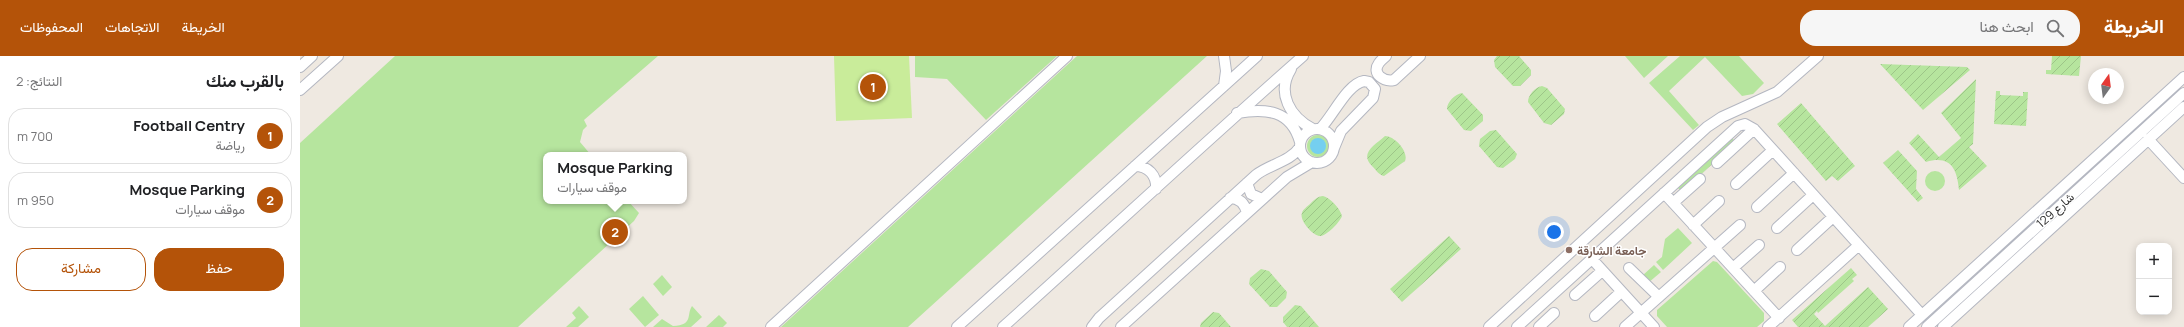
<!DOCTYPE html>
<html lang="ar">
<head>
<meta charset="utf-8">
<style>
	body { margin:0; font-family:Manrope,Vazirmatn,sans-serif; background:#f6f6f6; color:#202124; direction:rtl }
	.controls { position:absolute; right:12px; bottom:12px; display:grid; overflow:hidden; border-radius:8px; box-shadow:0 2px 10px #0003 }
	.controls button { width:36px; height:36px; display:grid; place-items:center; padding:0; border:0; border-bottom:1px solid #e0e0e0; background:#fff; color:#202124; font:20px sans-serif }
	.compass { position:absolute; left:1788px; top:12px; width:36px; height:36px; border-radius:50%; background:#fff; box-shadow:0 2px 10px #0003; rotate:14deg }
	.you { position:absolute; left:1254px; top:176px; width:14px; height:14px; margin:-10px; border:3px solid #fff; border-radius:50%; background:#1a73e8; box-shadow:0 0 0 6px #1a73e833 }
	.badge { display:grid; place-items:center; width:26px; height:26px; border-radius:50%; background:#b45309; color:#fff; font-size:13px; font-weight:700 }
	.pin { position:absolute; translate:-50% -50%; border:2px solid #fff; box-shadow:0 1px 4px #0006 }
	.popup { position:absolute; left:243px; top:96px; width:144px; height:52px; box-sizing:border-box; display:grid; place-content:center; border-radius:8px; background:#fff; filter:drop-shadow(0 1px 3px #0005); font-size:13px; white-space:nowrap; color:#757577 }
	.popup b { font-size:15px; color:#202124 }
	.popup::after { content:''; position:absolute; left:50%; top:100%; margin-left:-8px; border:8px solid transparent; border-top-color:#fff }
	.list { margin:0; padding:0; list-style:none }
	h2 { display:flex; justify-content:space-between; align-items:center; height:52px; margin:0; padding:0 16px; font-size:17px }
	h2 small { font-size:13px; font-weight:400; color:#757577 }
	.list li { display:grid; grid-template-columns:26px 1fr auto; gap:12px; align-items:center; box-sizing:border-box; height:56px; margin:0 8px 8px; padding:0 8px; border:1px solid #e0e0e0; border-radius:16px }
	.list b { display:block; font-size:15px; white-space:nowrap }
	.list p { margin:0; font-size:13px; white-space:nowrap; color:#757577 }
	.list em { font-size:13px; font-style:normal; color:#757577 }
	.actions { display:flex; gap:8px; padding:12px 16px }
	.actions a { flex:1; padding:9px 0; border:1px solid #b45309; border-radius:16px; text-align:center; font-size:14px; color:#b45309 }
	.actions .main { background:#b45309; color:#fff }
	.icon { flex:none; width:22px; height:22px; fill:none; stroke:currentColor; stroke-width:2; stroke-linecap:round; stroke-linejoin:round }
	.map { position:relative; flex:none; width:1884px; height:271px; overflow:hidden; direction:ltr }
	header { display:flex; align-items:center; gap:24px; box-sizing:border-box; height:56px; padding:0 20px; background:#b45309; color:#fff }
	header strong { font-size:19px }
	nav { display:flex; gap:22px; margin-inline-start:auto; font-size:14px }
	.search { width:280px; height:36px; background:#f6f6f6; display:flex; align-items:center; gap:10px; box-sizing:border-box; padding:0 14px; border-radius:16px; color:#757577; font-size:15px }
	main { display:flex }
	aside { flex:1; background:#fff }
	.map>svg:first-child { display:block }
</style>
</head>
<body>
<header>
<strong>الخريطة</strong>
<div class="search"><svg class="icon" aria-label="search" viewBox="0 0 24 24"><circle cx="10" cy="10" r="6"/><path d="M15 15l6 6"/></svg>ابحث هنا</div>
<nav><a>الخريطة</a><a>الاتجاهات</a><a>المحفوظات</a></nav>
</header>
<main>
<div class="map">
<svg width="1884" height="271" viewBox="0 0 1884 271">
	<defs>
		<pattern id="garden-furrows" width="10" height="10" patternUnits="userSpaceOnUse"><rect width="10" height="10" fill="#b6e59e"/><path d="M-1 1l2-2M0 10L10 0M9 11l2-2" fill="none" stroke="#9dc588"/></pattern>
	</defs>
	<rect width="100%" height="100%" fill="#efe9e1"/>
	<path fill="#b6e59e" d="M 95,0 L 358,0 L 284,64 L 287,70 L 283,74 L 280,86 L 291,99 L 246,99 L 246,145 L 328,145 L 339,157 L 334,165 L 218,271 L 0,271 L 0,87 Z
		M 615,0 L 757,0 L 686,64 L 647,23 L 615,21 Z
		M 777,0 L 907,0 L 608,271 L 481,271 Z
		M 1325,0 L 1368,0 L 1344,22 Z
		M 1380,0 L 1439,0 L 1464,27 L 1453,38 L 1442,40 L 1405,1 L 1369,35 L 1399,69 L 1393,74 L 1349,27 Z
		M1007 90a11 11 0 1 1 22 0a11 11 0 1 1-22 0Z
		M1625 125a10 10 0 1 1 20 0a10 10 0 1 1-20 0Z
		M 1378,172 L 1392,187 L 1363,214 L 1356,206 L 1362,201 L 1365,183 Z
		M 1413,205 L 1417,206 L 1464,257 L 1464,265 L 1457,271 L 1367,271 L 1357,260 L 1357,254 Z
		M 1354,209 L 1361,216 L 1348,227 L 1342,220 Z
		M 362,219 L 372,231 L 363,240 L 353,228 Z
		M 343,240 L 359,259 L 345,271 L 329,253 Z
		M 279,250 L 289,261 L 278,271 L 266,271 L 276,262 L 272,257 Z
		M 392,250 L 402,261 L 391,271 L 353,271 L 362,263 L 373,270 C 394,269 386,259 392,250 Z
		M 419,259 L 427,267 L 423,271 L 406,271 Z"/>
	<path fill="url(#garden-furrows)" d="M 1197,0 L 1219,0 L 1231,14 L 1231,19 L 1220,30 L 1213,30 L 1195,11 L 1194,4 Z
		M 1752,0 L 1781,0 L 1779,20 L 1746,18 L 1746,14 L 1751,14 Z
		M 1580,8 L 1667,11 L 1670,14 L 1623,54 Z
		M 1676,23 L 1673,88 L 1669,91 L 1687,110 L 1659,134 C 1657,112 1650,99 1626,106 L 1609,87 L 1618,78 L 1639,101 L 1661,82 L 1641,57 Z
		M 1242,30 L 1247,32 L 1265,53 L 1264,58 L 1251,69 L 1244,67 L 1228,46 C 1228,39 1235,31 1242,30 Z
		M 1696,35 L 1700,35 L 1700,39 L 1723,40 L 1723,36 L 1728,36 L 1726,70 L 1694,68 Z
		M 1162,37 L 1183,59 L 1183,65 L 1171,75 L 1164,74 L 1147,53 C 1147,46 1155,38 1162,37 Z
		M 1501,47 L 1555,110 L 1538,125 L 1532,120 L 1526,125 L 1477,68 Z
		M 1196,74 L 1217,98 L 1215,103 L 1203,112 L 1197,111 L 1179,90 L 1180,83 L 1190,75 Z
		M 1085,80 C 1095,80 1109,96 1105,105 L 1084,120 C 1079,119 1076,114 1072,110 C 1059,97 1075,89 1085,80 Z
		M 1431,81 L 1436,86 L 1382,136 L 1376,130 Z
		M 1598,94 L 1617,115 L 1616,133 L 1623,142 L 1618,146 L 1583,107 Z
		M 1023,140 C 1030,142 1040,152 1042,160 C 1040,166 1026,181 1019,180 C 1012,179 999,164 1002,157 C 1003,153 1007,151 1010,148 C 1014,144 1018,140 1023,140 Z
		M 1149,180 L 1161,193 L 1102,246 L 1090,233 Z
		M 1551,212 L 1557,219 L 1552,223 L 1554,225 L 1518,257 L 1517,255 L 1514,258 L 1525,270 L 1568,231 L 1588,253 L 1568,271 L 1498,271 L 1492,264 Z
		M 961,213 L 969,215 L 987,236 L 986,242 L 977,251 L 970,251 L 949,228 L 950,222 Z
		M 995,249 L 1001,250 L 1019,271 L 987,271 L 983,266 L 983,261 Z
		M 913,256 L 919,257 L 931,271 L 900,271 L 901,267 Z"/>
	<path fill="#c9ec9a" d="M 534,0 L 609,0 L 612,62 L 536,65 Z"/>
	<path fill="#75cff0" d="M1010 90a8 8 0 1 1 16 0a8 8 0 1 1-16 0Z"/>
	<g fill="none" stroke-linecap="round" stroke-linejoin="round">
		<defs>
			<path id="minor" d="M 924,0 L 926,15 L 924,30
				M 1086,0 C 1084,2 1081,4 1079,7 C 1071,18 1084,26 1094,24 L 1120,0
				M 0,11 L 12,0
				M 991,13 C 976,37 990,61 1013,73
				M 0,34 L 38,0
				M 937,57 C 966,52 991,54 1000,86
				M1000 90a17 17 0 1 1 34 0a17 17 0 1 1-34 0Z
				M 1020,73 C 1033,60 1047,28 1064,25 L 1069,26 L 1075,33 L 1073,42 L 1041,75 L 1034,92
				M 1848,83 L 1884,122
				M 1417,107 L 1454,73
				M 835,110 C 848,110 857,119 856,133
				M 947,127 L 951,138 L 962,143
				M 1436,128 L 1473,94
				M 1364,137 L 1479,262
				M 930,142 C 940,142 945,148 947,157
				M 1373,147 L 1400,123
				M 1457,151 L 1494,117
				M 1393,169 L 1419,145
				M 1477,172 L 1513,139
				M 1497,194 L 1533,161
				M 1292,203 L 1354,271
				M 1329,212 L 1359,241
				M 1433,212 L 1459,189
				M 1454,235 L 1480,211
				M 1275,239 L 1302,215
				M 1295,260 L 1321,236
				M 471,271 L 767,0
				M 657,271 L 957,0
				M 703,271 C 803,181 902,89 1003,0
				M 792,271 L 799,262 L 956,119 C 970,108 990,106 1000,91
				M 821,271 L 987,121 L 1012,106
				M 1189,271 L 1407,71 L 1422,61 L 1477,36 L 1518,0
				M 1217,271 L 1438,70 L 1445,68 L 1454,73 L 1622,259
				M 1239,271 L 1254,257
				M 1325,271 L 1440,169
				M 1468,271 L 1559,189
				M 1609,271 L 1884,21
				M 1627,271 L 1884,37
				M 1643,271 L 1884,51"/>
		</defs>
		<use href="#minor" stroke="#b4b7c1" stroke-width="12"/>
		<use href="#minor" stroke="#fff" stroke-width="10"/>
	</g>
	<circle fill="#8d6e63" stroke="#fff" stroke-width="1.5" cx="1269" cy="194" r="4"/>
	<g text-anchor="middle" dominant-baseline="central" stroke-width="3" stroke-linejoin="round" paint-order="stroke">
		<g font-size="12" fill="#2e2e2e" stroke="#fff">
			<text transform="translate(1755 154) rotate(-42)">شارع 129</text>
		</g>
		<g font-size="12" font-weight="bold" fill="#785e54" stroke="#fff" text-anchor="start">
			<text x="1277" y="194">جامعة الشارقة</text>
		</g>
	</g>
</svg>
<div class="controls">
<button>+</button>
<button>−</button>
</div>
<svg class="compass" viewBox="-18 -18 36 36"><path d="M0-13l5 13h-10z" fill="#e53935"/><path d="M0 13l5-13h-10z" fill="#757577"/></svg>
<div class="you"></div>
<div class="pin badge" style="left:573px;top:31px">1</div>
<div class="pin badge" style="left:315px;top:176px">2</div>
<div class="popup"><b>Mosque Parking</b>موقف سيارات</div>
</div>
<aside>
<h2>بالقرب منك<small>النتائج: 2</small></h2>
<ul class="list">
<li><span class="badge">1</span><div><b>Football Centry</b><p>رياضة</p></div><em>700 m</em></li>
<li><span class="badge">2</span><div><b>Mosque Parking</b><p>موقف سيارات</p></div><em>950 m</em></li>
</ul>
<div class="actions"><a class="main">حفظ</a><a>مشاركة</a></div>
</aside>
</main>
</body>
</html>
